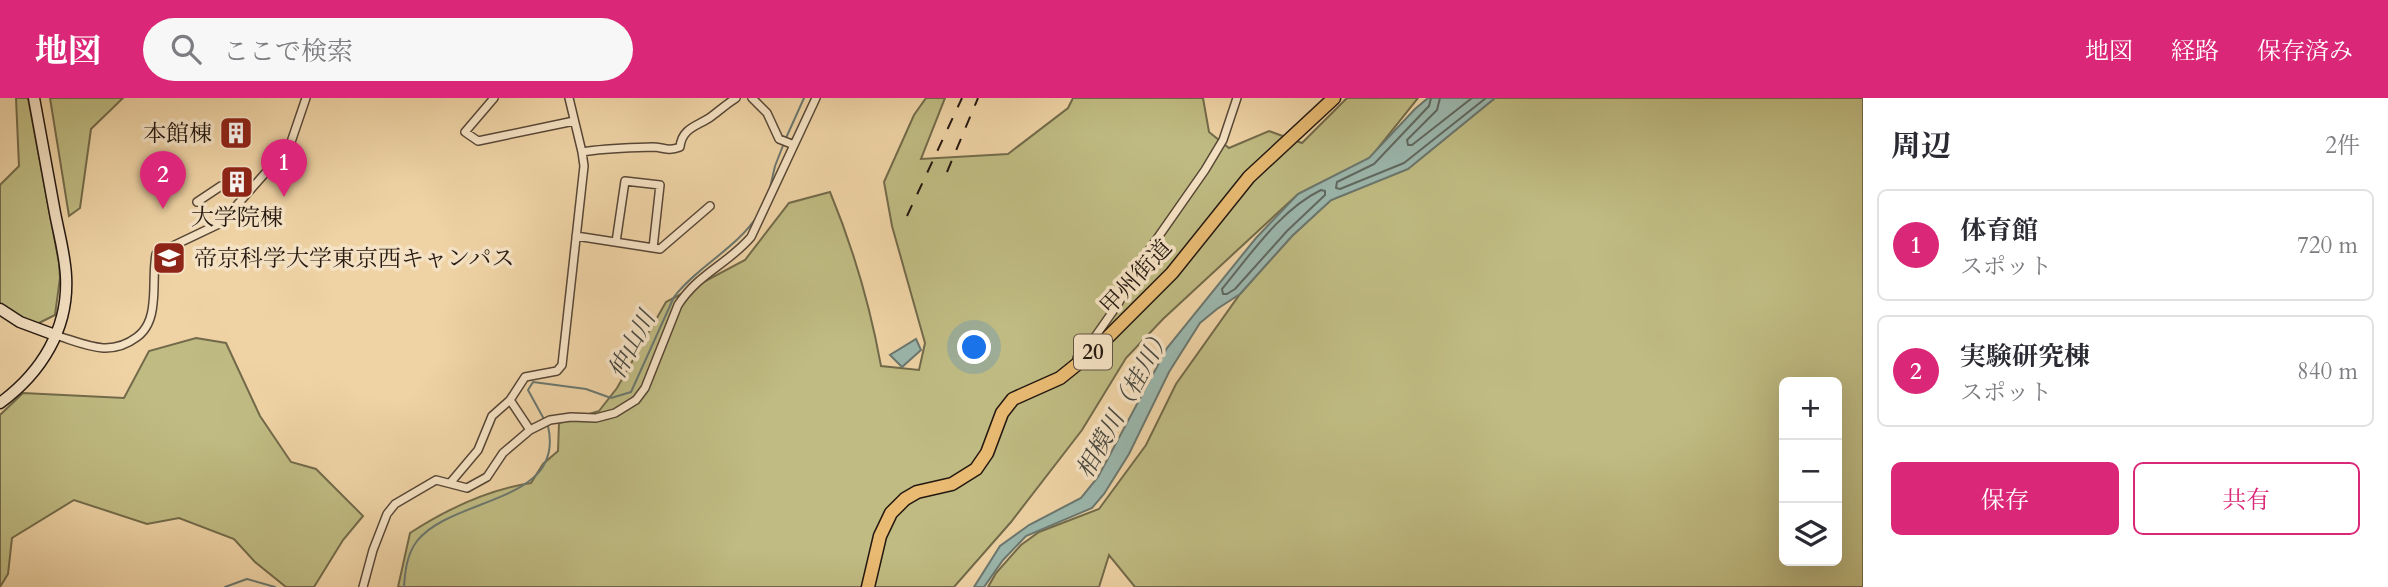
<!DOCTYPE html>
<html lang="ja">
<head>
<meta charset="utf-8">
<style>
	body { margin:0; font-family:Cardo,"Noto Serif JP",serif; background:#f7f7f7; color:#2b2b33 }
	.controls { position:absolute; right:21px; bottom:21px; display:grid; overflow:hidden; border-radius:10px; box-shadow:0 7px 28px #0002 }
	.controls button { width:63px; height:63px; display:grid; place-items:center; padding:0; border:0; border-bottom:2px solid #e1e1e2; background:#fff; color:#2b2b33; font:35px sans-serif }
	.you { position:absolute; left:975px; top:250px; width:24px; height:24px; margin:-18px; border:5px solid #fff; border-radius:50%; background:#1a73e8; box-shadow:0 0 0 10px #1a73e833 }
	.badge { display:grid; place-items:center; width:46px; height:46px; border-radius:50%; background:#db2777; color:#fff; font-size:23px; font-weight:700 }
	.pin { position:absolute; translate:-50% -58px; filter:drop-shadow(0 2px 4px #0008) }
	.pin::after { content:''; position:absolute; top:37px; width:24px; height:21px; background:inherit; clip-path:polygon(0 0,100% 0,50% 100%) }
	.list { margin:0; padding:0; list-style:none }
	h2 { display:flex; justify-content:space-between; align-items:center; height:91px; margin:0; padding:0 28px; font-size:30px }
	h2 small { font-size:23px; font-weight:400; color:#7c7c81 }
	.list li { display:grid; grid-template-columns:46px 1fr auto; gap:21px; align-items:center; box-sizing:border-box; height:112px; margin:0 14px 14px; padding:0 14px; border:2px solid #e1e1e2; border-radius:10px }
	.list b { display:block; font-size:26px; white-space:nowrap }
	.list p { margin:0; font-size:23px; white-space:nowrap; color:#7c7c81 }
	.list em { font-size:23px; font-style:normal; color:#7c7c81 }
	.actions { display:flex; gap:14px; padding:21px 28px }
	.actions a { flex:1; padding:16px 0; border:2px solid #db2777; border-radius:10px; text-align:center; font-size:24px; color:#db2777 }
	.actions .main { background:#db2777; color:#fff }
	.icon { flex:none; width:38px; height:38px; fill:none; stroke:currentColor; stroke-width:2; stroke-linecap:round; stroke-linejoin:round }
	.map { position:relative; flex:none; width:1863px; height:489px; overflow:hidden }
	header { display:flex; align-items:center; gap:42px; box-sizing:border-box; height:98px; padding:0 35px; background:#db2777; color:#fff }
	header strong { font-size:33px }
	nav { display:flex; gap:38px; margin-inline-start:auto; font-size:24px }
	.search { width:490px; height:63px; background:#f7f7f7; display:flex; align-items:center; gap:18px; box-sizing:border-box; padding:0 24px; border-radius:38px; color:#7c7c81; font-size:26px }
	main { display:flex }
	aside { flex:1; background:#fff }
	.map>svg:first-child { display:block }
</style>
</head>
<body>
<header>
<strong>地図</strong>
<div class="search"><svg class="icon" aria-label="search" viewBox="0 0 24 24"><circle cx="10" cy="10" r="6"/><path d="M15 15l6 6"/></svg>ここで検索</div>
<nav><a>地図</a><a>経路</a><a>保存済み</a></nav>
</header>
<main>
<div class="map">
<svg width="1863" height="489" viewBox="0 0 1863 489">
	<rect width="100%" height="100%" fill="#efd3a5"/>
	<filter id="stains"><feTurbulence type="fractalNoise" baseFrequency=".00286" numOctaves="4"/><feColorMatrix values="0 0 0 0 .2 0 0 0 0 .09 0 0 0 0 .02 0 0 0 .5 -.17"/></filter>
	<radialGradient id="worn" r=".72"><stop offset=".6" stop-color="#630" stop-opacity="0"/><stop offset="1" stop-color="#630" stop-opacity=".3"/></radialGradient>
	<path fill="#bfbb82" stroke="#726a4a" stroke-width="2" fill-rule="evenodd" d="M 16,0 L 28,0 L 59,165 L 60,180 L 55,217 L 31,229 L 0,211 L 0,87 L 19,68 Z
		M 50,0 L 123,0 L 91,31 L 80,110 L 69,118 Z
		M 926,0 L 945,0 L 921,61 L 1008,56 L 1068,10 L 1073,0 L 1203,0 L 1209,34 L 1229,50 L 1269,33 L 1302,45 L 1347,0 L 1418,0 L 1370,60 L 1298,96 L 1163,221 L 1126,260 L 1082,332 L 1011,424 L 954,489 L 398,489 L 410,435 C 447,411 486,392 531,385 L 543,366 L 558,353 L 559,325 L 599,313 L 617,290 L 666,204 L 745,162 L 789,105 L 830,94 C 854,152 870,207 881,268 L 919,272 L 925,245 L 892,128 L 884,84 L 914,17 Z
		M 1495,0 L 1863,0 L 1863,489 L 1135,489 L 1109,457 L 1099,489 L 988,489 L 996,475 L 1021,447 L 1039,434 L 1099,411 L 1146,347 L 1176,286 L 1240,196 L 1292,138 L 1331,102 L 1408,71 ZM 1784,284 L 1837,284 L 1837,463 L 1784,463 Z
		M 196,240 L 226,245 L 260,318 L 291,364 L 316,371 L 363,418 L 343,442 L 314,489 L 286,489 L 255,464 L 234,441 L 179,420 L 147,426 L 74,402 L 12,440 L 8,476 L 0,489 L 0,317 L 23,295 L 124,300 L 149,253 Z"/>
	<path fill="#9bb7ad" stroke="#6b776f" stroke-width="2" d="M 1428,0 L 1495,0 L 1408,71 L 1331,102 L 1292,138 L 1240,196 L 1217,211 L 1200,225 L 1169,274 L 1129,356 L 1104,396 L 1092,410 L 1026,438 L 1003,462 L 984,489 L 974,489 L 1000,448 L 1029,427 L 1081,400 L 1098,379 L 1167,250 L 1256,140 L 1298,96 L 1369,60 L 1415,11 Z
		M 916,241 L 921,252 L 902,269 L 890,257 Z"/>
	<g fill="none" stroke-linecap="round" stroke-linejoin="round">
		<path stroke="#60685f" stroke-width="2" d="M 1431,0 L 1429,8 L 1374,66 L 1337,84 L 1336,90 L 1340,91 L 1404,65 L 1486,0
			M 1440,0 L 1437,12 L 1407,42 L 1408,47 L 1412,47 L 1472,0
			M 1321,92 L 1325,93 L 1325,97 L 1287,133 L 1235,191 L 1227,196 L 1223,196 L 1222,191 C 1251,156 1280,112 1321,92 Z"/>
		<path stroke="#6b776f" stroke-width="2" d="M 786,40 L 804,0
			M 770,90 L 775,68 L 784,45
			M 545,323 L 528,292 L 533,284 L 586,291 L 611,300 L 631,294 L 674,199 C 698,168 737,150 758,117
			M 225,489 L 247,481 L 275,489
			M 404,489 C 405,473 407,456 417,443 C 453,398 566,406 548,328"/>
		<defs>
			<path id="street" d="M 494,0 L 465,34 L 478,43 L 574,23
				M 752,0 L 767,15 L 779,41 L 794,47
				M 582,54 C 606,50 628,50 652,49 C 664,49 667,54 680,49 C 682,29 699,28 712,18 C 720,12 728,5 736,0
				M 197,104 L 221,88
				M 576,138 L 660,151 L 710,108
				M 616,144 L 625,83 L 660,87 L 653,150
				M 55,237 C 85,246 109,260 137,239 C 148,231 152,218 153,205 C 155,189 153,173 156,156 L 221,125 L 290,47 L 306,0
				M 1077,260 L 1090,246 L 1118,206 L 1140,165 L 1205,72 L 1223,42 L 1237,0
				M 510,302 L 530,332
				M 451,384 L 478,352 L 492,318 L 510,302 L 525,279 L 557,273 L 562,267 L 584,68 L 582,54 L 569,0
				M 363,489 L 373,452 L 387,416 L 395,406 L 436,382 L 467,390 L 487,379 L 503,355 L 530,332 L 550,322 L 571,319 L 596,320 L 615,315 L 636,302 L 645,290 L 678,207 C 699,175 728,166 751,139 L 816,0"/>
			<path id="secondary" d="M 0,211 L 20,224 L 55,237
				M 0,305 C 41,275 69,231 66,178 C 65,157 59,136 55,115 C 48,77 41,38 34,0"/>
			<path id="highway" d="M 868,489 L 880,438 L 891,415 L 905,401 L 917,394 L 952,386 L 976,371 L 987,355 L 1002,315 L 1013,301 L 1060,280 L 1096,251 L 1172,175 L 1249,79 L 1334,0"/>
		</defs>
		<use href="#street" stroke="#574736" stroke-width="10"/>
		<use href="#secondary" stroke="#241811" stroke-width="13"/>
		<use href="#highway" stroke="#241811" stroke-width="15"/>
		<use href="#street" stroke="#f5e2c4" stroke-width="7"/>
		<use href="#secondary" stroke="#f5e2c4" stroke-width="10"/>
		<use href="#highway" stroke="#e8ba72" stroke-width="12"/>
		<path stroke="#241811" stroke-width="2" stroke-dasharray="12 12" stroke-linecap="butt" d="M 947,74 L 978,0
			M 907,118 L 962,0"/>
	</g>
	<defs>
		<symbol id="building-square" viewBox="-11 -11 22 22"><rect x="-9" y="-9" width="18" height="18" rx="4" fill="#8f2418" stroke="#f5e2c4"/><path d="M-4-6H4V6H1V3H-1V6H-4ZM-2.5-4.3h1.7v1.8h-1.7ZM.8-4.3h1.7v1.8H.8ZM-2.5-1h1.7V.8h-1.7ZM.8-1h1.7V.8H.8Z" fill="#fff"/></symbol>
		<symbol id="university-square" viewBox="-11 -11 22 22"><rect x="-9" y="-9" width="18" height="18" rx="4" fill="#8f2418" stroke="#f5e2c4"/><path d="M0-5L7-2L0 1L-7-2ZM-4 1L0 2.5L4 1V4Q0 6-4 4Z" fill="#fff"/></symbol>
	</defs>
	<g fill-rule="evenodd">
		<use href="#building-square" x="217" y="16" width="38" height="38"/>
		<use href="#building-square" x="218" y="65" width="38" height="38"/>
		<use href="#university-square" x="150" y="141" width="38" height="38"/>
	</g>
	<g text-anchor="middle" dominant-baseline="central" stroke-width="7" stroke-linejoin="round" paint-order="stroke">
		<rect fill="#f5e2c4" stroke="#635547" stroke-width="2" x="1074" y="236.5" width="38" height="35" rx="5"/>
		<g font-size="21" font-weight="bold" fill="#241811">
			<text x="1093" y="254">20</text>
		</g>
		<g font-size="23" fill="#241811" stroke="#f5e2c4" text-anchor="end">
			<text x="212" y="35">本館棟</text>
			<text x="237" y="119" text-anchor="middle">大学院棟</text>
			<text x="194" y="160" text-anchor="start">帝京科学大学東京西キャンパス</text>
		</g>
		<g font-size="23" fill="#241811" stroke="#f5e2c4">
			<text transform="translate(1136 179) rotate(-47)">甲州街道</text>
		</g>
		<g font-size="24" font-style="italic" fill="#484840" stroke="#f5e2c4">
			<text transform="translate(632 247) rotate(-62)">仲山川</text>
			<text transform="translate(1124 305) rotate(-61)">相模川（桂川）</text>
		</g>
	</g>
	<rect width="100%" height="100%" filter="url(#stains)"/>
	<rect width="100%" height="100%" fill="url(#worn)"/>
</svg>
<div class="controls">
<button>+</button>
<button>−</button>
<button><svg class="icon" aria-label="layers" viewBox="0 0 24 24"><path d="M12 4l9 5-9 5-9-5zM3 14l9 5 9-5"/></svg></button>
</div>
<div class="you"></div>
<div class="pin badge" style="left:284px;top:99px">1</div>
<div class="pin badge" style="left:163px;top:111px">2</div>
</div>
<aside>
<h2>周辺<small>2件</small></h2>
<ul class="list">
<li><span class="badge">1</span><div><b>体育館</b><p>スポット</p></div><em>720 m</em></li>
<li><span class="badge">2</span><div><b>実験研究棟</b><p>スポット</p></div><em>840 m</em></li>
</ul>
<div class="actions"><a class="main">保存</a><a>共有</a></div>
</aside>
</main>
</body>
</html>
